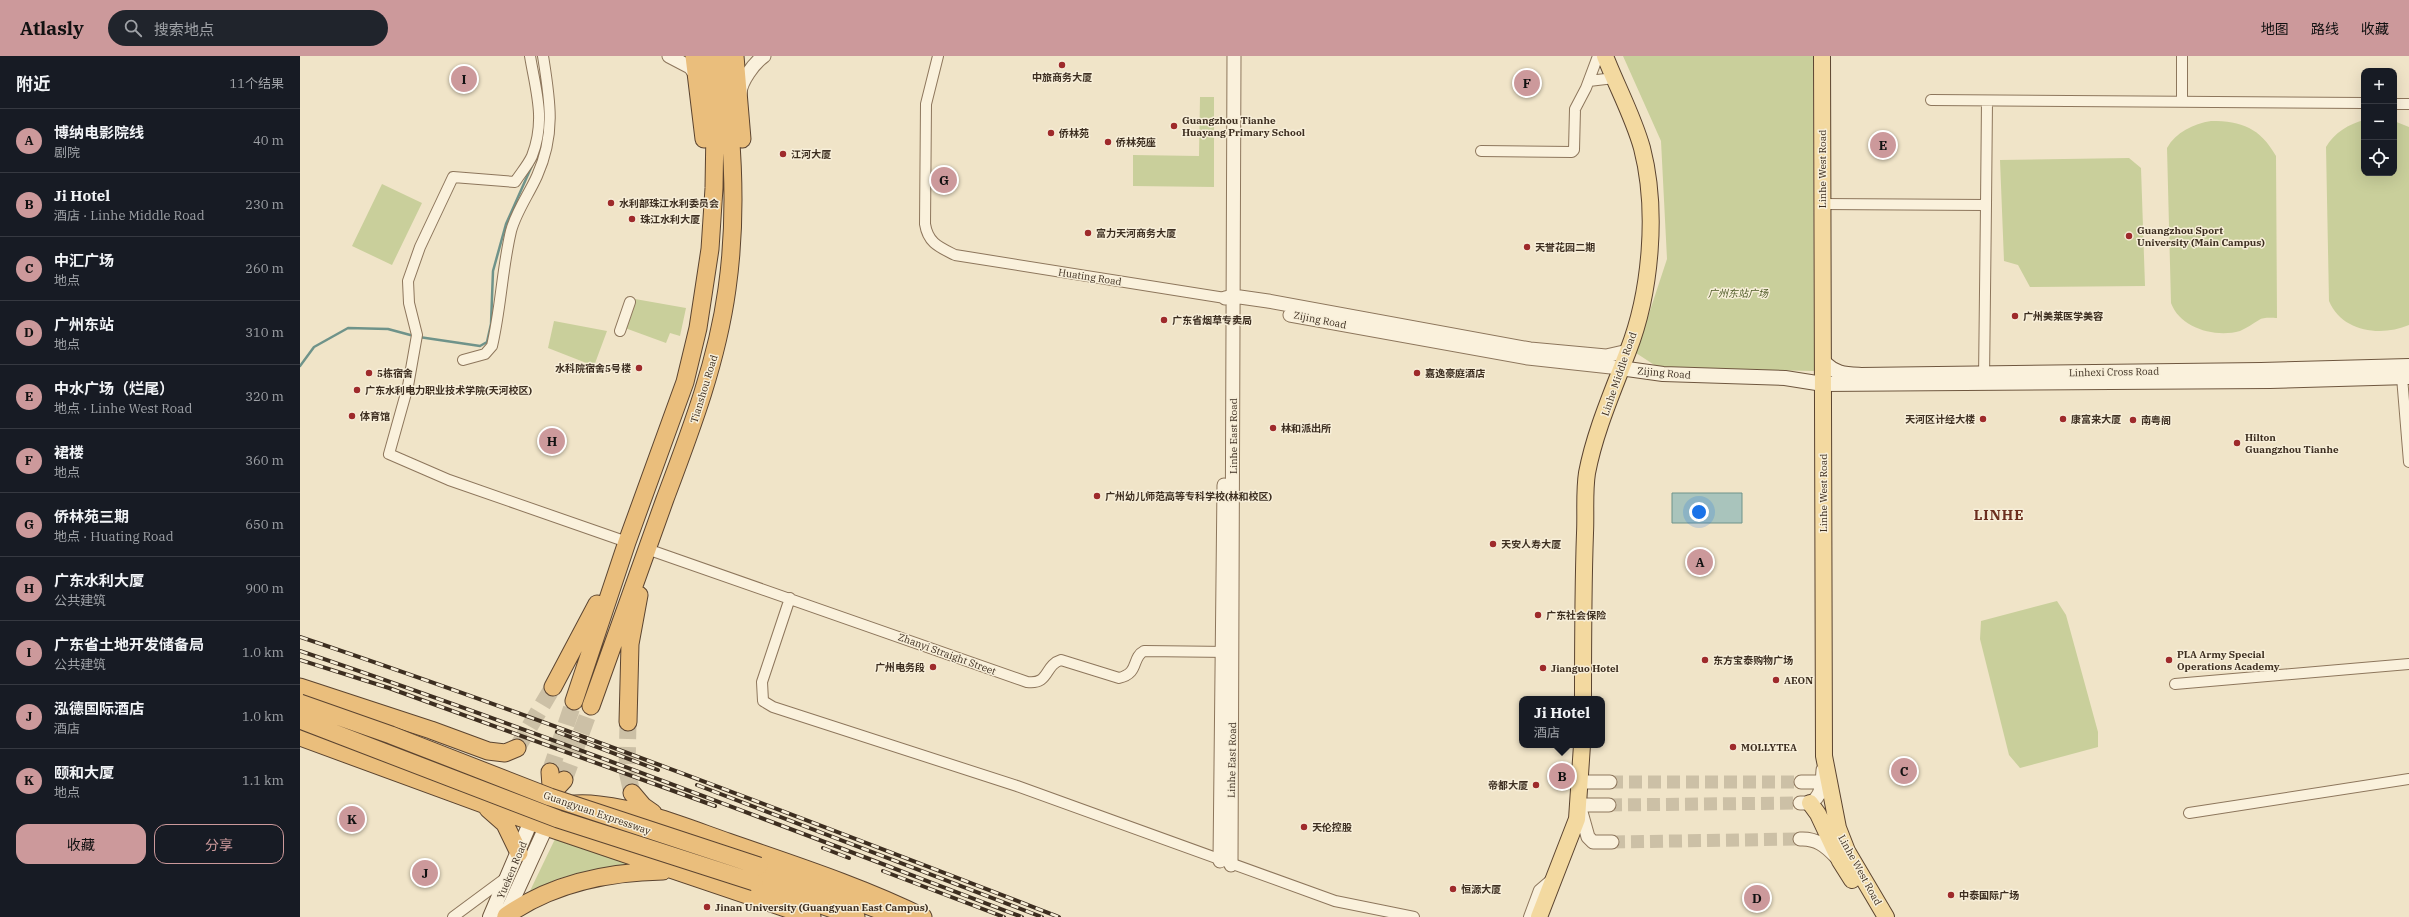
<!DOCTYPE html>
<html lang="zh">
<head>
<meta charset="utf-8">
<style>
	body { margin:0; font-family:"IBM Plex Serif","Noto Sans SC",serif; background:#20242c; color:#f1f3f6 }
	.controls { position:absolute; right:12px; top:12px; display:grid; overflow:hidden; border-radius:8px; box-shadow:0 4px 16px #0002 }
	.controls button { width:36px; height:36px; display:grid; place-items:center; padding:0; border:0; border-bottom:1px solid #363941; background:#171b24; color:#f1f3f6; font:20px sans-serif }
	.you { position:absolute; left:1399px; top:456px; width:14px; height:14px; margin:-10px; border:3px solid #fff; border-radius:50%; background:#1a73e8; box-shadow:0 0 0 6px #1a73e833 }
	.badge { display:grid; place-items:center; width:26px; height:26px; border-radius:50%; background:#cc999b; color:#111; font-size:13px; font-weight:700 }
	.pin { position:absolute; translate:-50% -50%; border:2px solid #fff; box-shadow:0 1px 4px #0006 }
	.popup { position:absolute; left:1219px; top:640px; width:86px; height:52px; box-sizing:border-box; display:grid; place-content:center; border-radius:8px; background:#171b24; filter:drop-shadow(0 1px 3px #0005); font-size:13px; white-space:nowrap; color:#9ea1a6 }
	.popup b { font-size:15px; color:#f1f3f6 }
	.popup::after { content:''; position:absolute; left:50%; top:100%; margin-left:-8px; border:8px solid transparent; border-top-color:#171b24 }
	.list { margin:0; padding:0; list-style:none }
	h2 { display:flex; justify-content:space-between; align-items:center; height:52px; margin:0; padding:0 16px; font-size:17px }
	h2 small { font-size:13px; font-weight:400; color:#9ea1a6 }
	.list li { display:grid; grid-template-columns:26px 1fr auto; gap:12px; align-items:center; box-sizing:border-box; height:64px; padding:0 16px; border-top:1px solid #363941 }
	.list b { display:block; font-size:15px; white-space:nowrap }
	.list p { margin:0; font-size:13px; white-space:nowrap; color:#9ea1a6 }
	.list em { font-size:13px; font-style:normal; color:#9ea1a6 }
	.actions { display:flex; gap:8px; padding:12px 16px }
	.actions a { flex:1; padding:9px 0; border:1px solid #cc999b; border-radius:12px; text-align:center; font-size:14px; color:#cc999b }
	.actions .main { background:#cc999b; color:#111 }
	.icon { flex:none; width:22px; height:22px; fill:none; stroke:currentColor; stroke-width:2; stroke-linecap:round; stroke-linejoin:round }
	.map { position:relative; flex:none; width:2109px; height:861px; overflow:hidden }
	header { display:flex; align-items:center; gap:24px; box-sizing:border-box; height:56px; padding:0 20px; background:#cc999b; color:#111 }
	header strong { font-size:19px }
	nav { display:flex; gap:22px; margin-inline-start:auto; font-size:14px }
	.search { width:280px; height:36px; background:#20242c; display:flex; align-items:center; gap:10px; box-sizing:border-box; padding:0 14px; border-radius:22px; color:#9ea1a6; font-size:15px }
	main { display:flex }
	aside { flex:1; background:#171b24 }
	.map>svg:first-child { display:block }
</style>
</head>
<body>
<header>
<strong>Atlasly</strong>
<div class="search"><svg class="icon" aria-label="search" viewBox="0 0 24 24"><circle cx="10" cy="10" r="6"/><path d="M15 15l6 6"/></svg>搜索地点</div>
<nav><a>地图</a><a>路线</a><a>收藏</a></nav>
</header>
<main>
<aside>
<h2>附近<small>11个结果</small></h2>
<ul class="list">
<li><span class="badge">A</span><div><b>博纳电影院线</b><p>剧院</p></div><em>40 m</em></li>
<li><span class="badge">B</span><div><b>Ji Hotel</b><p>酒店 · Linhe Middle Road</p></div><em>230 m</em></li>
<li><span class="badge">C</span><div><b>中汇广场</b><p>地点</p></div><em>260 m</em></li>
<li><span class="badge">D</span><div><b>广州东站</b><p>地点</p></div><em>310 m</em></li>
<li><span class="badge">E</span><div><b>中水广场（烂尾）</b><p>地点 · Linhe West Road</p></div><em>320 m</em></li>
<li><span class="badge">F</span><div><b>裙楼</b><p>地点</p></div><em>360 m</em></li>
<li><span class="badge">G</span><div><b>侨林苑三期</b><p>地点 · Huating Road</p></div><em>650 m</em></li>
<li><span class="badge">H</span><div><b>广东水利大厦</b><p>公共建筑</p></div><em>900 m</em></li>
<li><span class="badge">I</span><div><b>广东省土地开发储备局</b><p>公共建筑</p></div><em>1.0 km</em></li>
<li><span class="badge">J</span><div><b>泓德国际酒店</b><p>酒店</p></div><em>1.0 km</em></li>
<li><span class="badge">K</span><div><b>颐和大厦</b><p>地点</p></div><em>1.1 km</em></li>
</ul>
<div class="actions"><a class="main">收藏</a><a>分享</a></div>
</aside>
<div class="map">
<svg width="2109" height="861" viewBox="0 0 2109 861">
	<rect width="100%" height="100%" fill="#f0e4c8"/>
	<path fill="#c9cf9b" d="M 1323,0 L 1513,0 L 1514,315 L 1359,312 L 1336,297 L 1367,203 L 1361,85 Z
		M 900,41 L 914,41 L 914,131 L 833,130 L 833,99 L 899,100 Z
		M 2064,64 L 2064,117 L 2094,117 L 2094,65 L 2109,71 L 2109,269 C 2081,281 2042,276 2029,245 L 2026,91 C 2034,77 2049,68 2064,64 Z
		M 1911,65 C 1942,65 1960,72 1976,100 L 1977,262 C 1972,262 1963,261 1959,264 C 1952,268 1947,272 1940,275 C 1915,282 1880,272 1871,247 L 1867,92 C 1876,76 1893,68 1911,65 Z
		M 1829,102 L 1841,112 L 1845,230 L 1730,231 L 1718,209 L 1704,205 L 1700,104 Z
		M 82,128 L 122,147 L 92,209 L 52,190 Z
		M 335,243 L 386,252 L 380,280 L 370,277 L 366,287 L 325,272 Z
		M 254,265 L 307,275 L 294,310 L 248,292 Z
		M 1757,545 L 1766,559 L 1798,676 L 1798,691 L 1720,712 L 1709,699 L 1680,583 L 1681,565 Z
		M 255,783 L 333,808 L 288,815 L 257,823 L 229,837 Z"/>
	<path fill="#a9c4bc" stroke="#6f938a" d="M 1372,437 L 1442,437 L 1442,467 L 1372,467 Z"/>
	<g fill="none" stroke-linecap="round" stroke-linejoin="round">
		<path stroke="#6f938a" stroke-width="2.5" d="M 119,281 L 180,290 L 187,286 L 191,268 L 193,215 L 206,168 L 234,105
			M 0,310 L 14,291 L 48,272 L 88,273 L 114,280"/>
		<path stroke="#ccc0a6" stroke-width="13" stroke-dasharray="13 6" stroke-linecap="butt" d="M 1310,726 L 1501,726
			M 1309,749 L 1500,747
			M 1312,786 L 1500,783"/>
		<path stroke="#ccc0a6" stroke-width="17" stroke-dasharray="17 8" stroke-linecap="butt" d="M 328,666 L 327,715 L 332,737
			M 217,692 L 253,631
			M 250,716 L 274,645
			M 264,724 L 291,650"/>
		<defs>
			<path id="minor" d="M 230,0 C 236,36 246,64 232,100 C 228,109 220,118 215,126 L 153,121 L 120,191 L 108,225 L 109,247 L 117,279 L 108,330 L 89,398 L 149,424 L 327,486
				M 638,0 L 626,48 L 625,168 C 628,187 639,191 655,199 L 925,242
				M 1882,0 L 1882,46
				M 1289,25 L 1314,22
				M 1631,44 L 2064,47
				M 2094,48 L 2109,48
				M 1181,95 L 1272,96 L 1274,94 L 1275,53 L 1286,32 L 1298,0
				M 1522,148 L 1686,149 L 1687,45
				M 320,275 L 330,246
				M 163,304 L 185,298 L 192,290 C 201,252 202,213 211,175 C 216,156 229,138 237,120 C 256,78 250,44 243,0
				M 2102,321 L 2109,406
				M 1684,323 L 1686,149
				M 347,493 L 727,626 C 750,629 744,609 761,604 L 819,622 C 840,617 831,602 844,595 L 929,596
				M 490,542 L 462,626 L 463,645 L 473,651 L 717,730 L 1035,845 L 1114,861
				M 1875,628 L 2109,608
				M 1889,757 L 2109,723
				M 153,861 L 207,821
				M 1229,861 L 1239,834 L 1253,822"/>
			<path id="tertiary" d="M 369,0 L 390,11 L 396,19
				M 440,38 C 440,26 454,7 464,0
				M 925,242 L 933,240 L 968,245 L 1230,293 L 1306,300 L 1328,295
				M 990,259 L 1228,302 L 1320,312
				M 1281,726 L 1310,726
				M 1501,726 L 1522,726
				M 1500,747 L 1510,747 C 1523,740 1522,726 1523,714
				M 1309,749 L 1279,749 L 1288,781 L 1293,786 L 1312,786
				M 1500,783 C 1516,782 1526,790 1536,801
				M 920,805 L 924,429
				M 931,809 L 934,0"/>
			<path id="secondary" d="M 1524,306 C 1535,318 1545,318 1561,319 L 1961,314 L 2109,310
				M 1320,312 L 1363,318 L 1485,322 L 1523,328 L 1970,325 L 2109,321
				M 190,861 L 231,765
				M 205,861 L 246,771"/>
			<path id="primary" d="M 1522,0 L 1524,700 L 1538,772 L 1547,795 L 1586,861
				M 1283,643 C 1283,588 1283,532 1285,477 C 1286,458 1284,436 1287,417 C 1295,375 1313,335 1328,295 C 1351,236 1358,154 1342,92 C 1333,60 1317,31 1305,0
				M 1510,747 L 1518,758 L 1540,805 L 1552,824
				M 1239,861 L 1277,763 L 1282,689"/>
			<path id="trunk" d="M 394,0 L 404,83
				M 435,0 L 442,83
				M 0,631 L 131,674 L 188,695 L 205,697 L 217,692
				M 253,631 L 297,548
				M 274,645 L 327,486 L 385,326 L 398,272 L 410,193 L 414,132 L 415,72 L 407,0
				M 291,650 C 315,581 340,512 365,443 C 391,374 417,306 427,233 C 438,156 433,77 421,0
				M 328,666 L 330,588 L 339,539
				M 0,681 L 246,771 L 512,861
				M 250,716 L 252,744
				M 332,737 L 343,750 L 353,757
				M 211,747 C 237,746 247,744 264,724
				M 188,753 L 205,768 L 219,797
				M 233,764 C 251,749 276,746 299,749 C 344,754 385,771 428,786 C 494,809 560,830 623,861
				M 459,810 L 528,834 L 597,861
				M 454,826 L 556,861
				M 206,860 C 251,828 308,816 363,815"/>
		</defs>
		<use href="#minor" stroke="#8d765c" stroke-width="12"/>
		<use href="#tertiary" stroke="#8d765c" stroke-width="15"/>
		<use href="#secondary" stroke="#6f573f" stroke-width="16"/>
		<use href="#primary" stroke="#5b4430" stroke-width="18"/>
		<use href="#trunk" stroke="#5b4430" stroke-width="19"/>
		<use href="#minor" stroke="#faf1dc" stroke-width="10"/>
		<use href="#tertiary" stroke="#faf1dc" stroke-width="13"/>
		<use href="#secondary" stroke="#faf1dc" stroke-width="14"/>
		<use href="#primary" stroke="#f3d9a0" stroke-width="16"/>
		<use href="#trunk" stroke="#eabe7c" stroke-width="17"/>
		<defs>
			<path id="rail" d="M 0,581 C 256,667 507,764 759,861
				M 0,595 C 243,677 482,770 722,861
				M 0,604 L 89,632 L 415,750
				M 257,676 L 358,714
				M 397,729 L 742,861
				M 523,792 L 549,802
				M 583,815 L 704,861"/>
		</defs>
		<use href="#rail" stroke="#3d2e20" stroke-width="4"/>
		<use href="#rail" stroke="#f7eed8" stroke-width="2.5" stroke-dasharray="8" stroke-linecap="butt"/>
		<defs>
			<path id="trunk-bridge" d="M 0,647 L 91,679 L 250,741 L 459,810
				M 0,664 L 258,763 L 454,826"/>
		</defs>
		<use href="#trunk-bridge" stroke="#5b4430" stroke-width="19" stroke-linecap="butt"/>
		<use href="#trunk-bridge" stroke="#eabe7c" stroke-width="17"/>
	</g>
	<g fill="#9e2a2b" stroke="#f7eed8" stroke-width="1.5">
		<circle cx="762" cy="9" r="4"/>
		<circle cx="874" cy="70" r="4"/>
		<circle cx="751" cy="77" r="4"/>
		<circle cx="808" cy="86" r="4"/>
		<circle cx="483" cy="98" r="4"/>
		<circle cx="311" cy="147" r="4"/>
		<circle cx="332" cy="163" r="4"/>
		<circle cx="788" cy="177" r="4"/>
		<circle cx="1829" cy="180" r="4"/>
		<circle cx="1227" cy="191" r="4"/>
		<circle cx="1715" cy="260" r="4"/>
		<circle cx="864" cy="264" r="4"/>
		<circle cx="339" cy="312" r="4"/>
		<circle cx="69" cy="317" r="4"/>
		<circle cx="1117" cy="317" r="4"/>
		<circle cx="57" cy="334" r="4"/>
		<circle cx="52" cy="360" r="4"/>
		<circle cx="1683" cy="363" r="4"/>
		<circle cx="1763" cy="363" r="4"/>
		<circle cx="1833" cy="364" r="4"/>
		<circle cx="973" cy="372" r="4"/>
		<circle cx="1937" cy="387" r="4"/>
		<circle cx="797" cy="440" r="4"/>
		<circle cx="1193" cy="488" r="4"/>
		<circle cx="1238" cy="559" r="4"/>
		<circle cx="1405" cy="604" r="4"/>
		<circle cx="1869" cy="604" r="4"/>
		<circle cx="633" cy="611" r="4"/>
		<circle cx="1243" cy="612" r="4"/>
		<circle cx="1476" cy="624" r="4"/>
		<circle cx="1433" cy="691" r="4"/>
		<circle cx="1236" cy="729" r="4"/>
		<circle cx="1004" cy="771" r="4"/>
		<circle cx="1153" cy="833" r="4"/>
		<circle cx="1651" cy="839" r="4"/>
		<circle cx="407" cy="851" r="4"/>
	</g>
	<g text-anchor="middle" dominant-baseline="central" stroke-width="3" stroke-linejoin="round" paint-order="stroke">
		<g font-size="10" font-weight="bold" fill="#3d2e20" stroke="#f7eed8" text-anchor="start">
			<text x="762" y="21" text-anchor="middle">中旅商务大厦</text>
			<text x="882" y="64">Guangzhou Tianhe<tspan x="882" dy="12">Huayang Primary School</tspan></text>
			<text x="759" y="77">侨林苑</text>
			<text x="816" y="86">侨林苑座</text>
			<text x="491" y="98">江河大厦</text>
			<text x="319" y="147">水利部珠江水利委员会</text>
			<text x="340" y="163">珠江水利大厦</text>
			<text x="1837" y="174">Guangzhou Sport<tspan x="1837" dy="12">University (Main Campus)</tspan></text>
			<text x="796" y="177">富力天河商务大厦</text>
			<text x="1235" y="191">天誉花园二期</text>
			<text x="1723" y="260">广州美莱医学美容</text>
			<text x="872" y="264">广东省烟草专卖局</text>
			<text x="331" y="312" text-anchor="end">水科院宿舍5号楼</text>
			<text x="77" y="317">5栋宿舍</text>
			<text x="1125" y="317">嘉逸豪庭酒店</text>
			<text x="65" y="334">广东水利电力职业技术学院(天河校区)</text>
			<text x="60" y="360">体育馆</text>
			<text x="1675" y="363" text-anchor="end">天河区计经大楼</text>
			<text x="1771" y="363">康富来大厦</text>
			<text x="1841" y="364">南粤阁</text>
			<text x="981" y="372">林和派出所</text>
			<text x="1945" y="381">Hilton<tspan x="1945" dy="12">Guangzhou Tianhe</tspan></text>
			<text x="805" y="440">广州幼儿师范高等专科学校(林和校区)</text>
			<text x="1201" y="488">天安人寿大厦</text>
			<text x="1246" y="559">广东社会保险</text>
			<text x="1877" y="598">PLA Army Special<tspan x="1877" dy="12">Operations Academy</tspan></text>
			<text x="1413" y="604">东方宝泰购物广场</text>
			<text x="625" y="611" text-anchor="end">广州电务段</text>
			<text x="1251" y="612">Jianguo Hotel</text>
			<text x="1484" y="624">AEON</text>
			<text x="1441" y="691">MOLLYTEA</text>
			<text x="1228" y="729" text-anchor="end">帝都大厦</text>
			<text x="1012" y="771">天伦控股</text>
			<text x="1161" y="833">恒源大厦</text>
			<text x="1659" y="839">中泰国际广场</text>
			<text x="415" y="851">Jinan University (Guangyuan East Campus)</text>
		</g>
		<g font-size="10" fill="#3d2e20" stroke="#f7eed8">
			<text transform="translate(1522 113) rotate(-90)">Linhe West Road</text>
			<text transform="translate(790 221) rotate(9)">Huating Road</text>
			<text transform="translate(1020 264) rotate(11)">Zijing Road</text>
			<text transform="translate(1814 316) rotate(-1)">Linhexi Cross Road</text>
			<text transform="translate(1364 317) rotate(5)">Zijing Road</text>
			<text transform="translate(1319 318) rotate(-71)">Linhe Middle Road</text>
			<text transform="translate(404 333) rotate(-73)">Tianshou Road</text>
			<text transform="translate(933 380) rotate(-90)">Linhe East Road</text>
			<text transform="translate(1523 437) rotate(-90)">Linhe West Road</text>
			<text transform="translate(647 598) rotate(20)">Zhanyi Straight Street</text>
			<text transform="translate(932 704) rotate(-89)">Linhe East Road</text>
			<text transform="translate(297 757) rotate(19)">Guangyuan Expressway</text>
			<text transform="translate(212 814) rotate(-67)">Yueken Road</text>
			<text transform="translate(1560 814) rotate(61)">Linhe West Road</text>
		</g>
		<g font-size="10" font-style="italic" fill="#4d5a26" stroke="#f7eed8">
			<text x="1438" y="237">广州东站广场</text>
		</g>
		<g font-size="14" font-weight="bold" letter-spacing="1" fill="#6b2e1e" stroke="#f7eed8">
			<text x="1699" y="459">LINHE</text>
		</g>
	</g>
</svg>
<div class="controls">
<button>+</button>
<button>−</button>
<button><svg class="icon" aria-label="locate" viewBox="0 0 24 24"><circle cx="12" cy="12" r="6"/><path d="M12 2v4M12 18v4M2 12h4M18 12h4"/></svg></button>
</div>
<div class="you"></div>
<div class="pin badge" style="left:1400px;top:506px">A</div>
<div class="pin badge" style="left:1262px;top:720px">B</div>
<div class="popup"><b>Ji Hotel</b>酒店</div>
<div class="pin badge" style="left:1604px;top:715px">C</div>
<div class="pin badge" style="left:1457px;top:842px">D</div>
<div class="pin badge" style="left:1583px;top:89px">E</div>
<div class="pin badge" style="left:1227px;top:27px">F</div>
<div class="pin badge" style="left:644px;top:124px">G</div>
<div class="pin badge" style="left:252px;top:385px">H</div>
<div class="pin badge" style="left:164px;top:23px">I</div>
<div class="pin badge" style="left:125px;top:817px">J</div>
<div class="pin badge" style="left:52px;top:763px">K</div>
</div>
</main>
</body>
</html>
